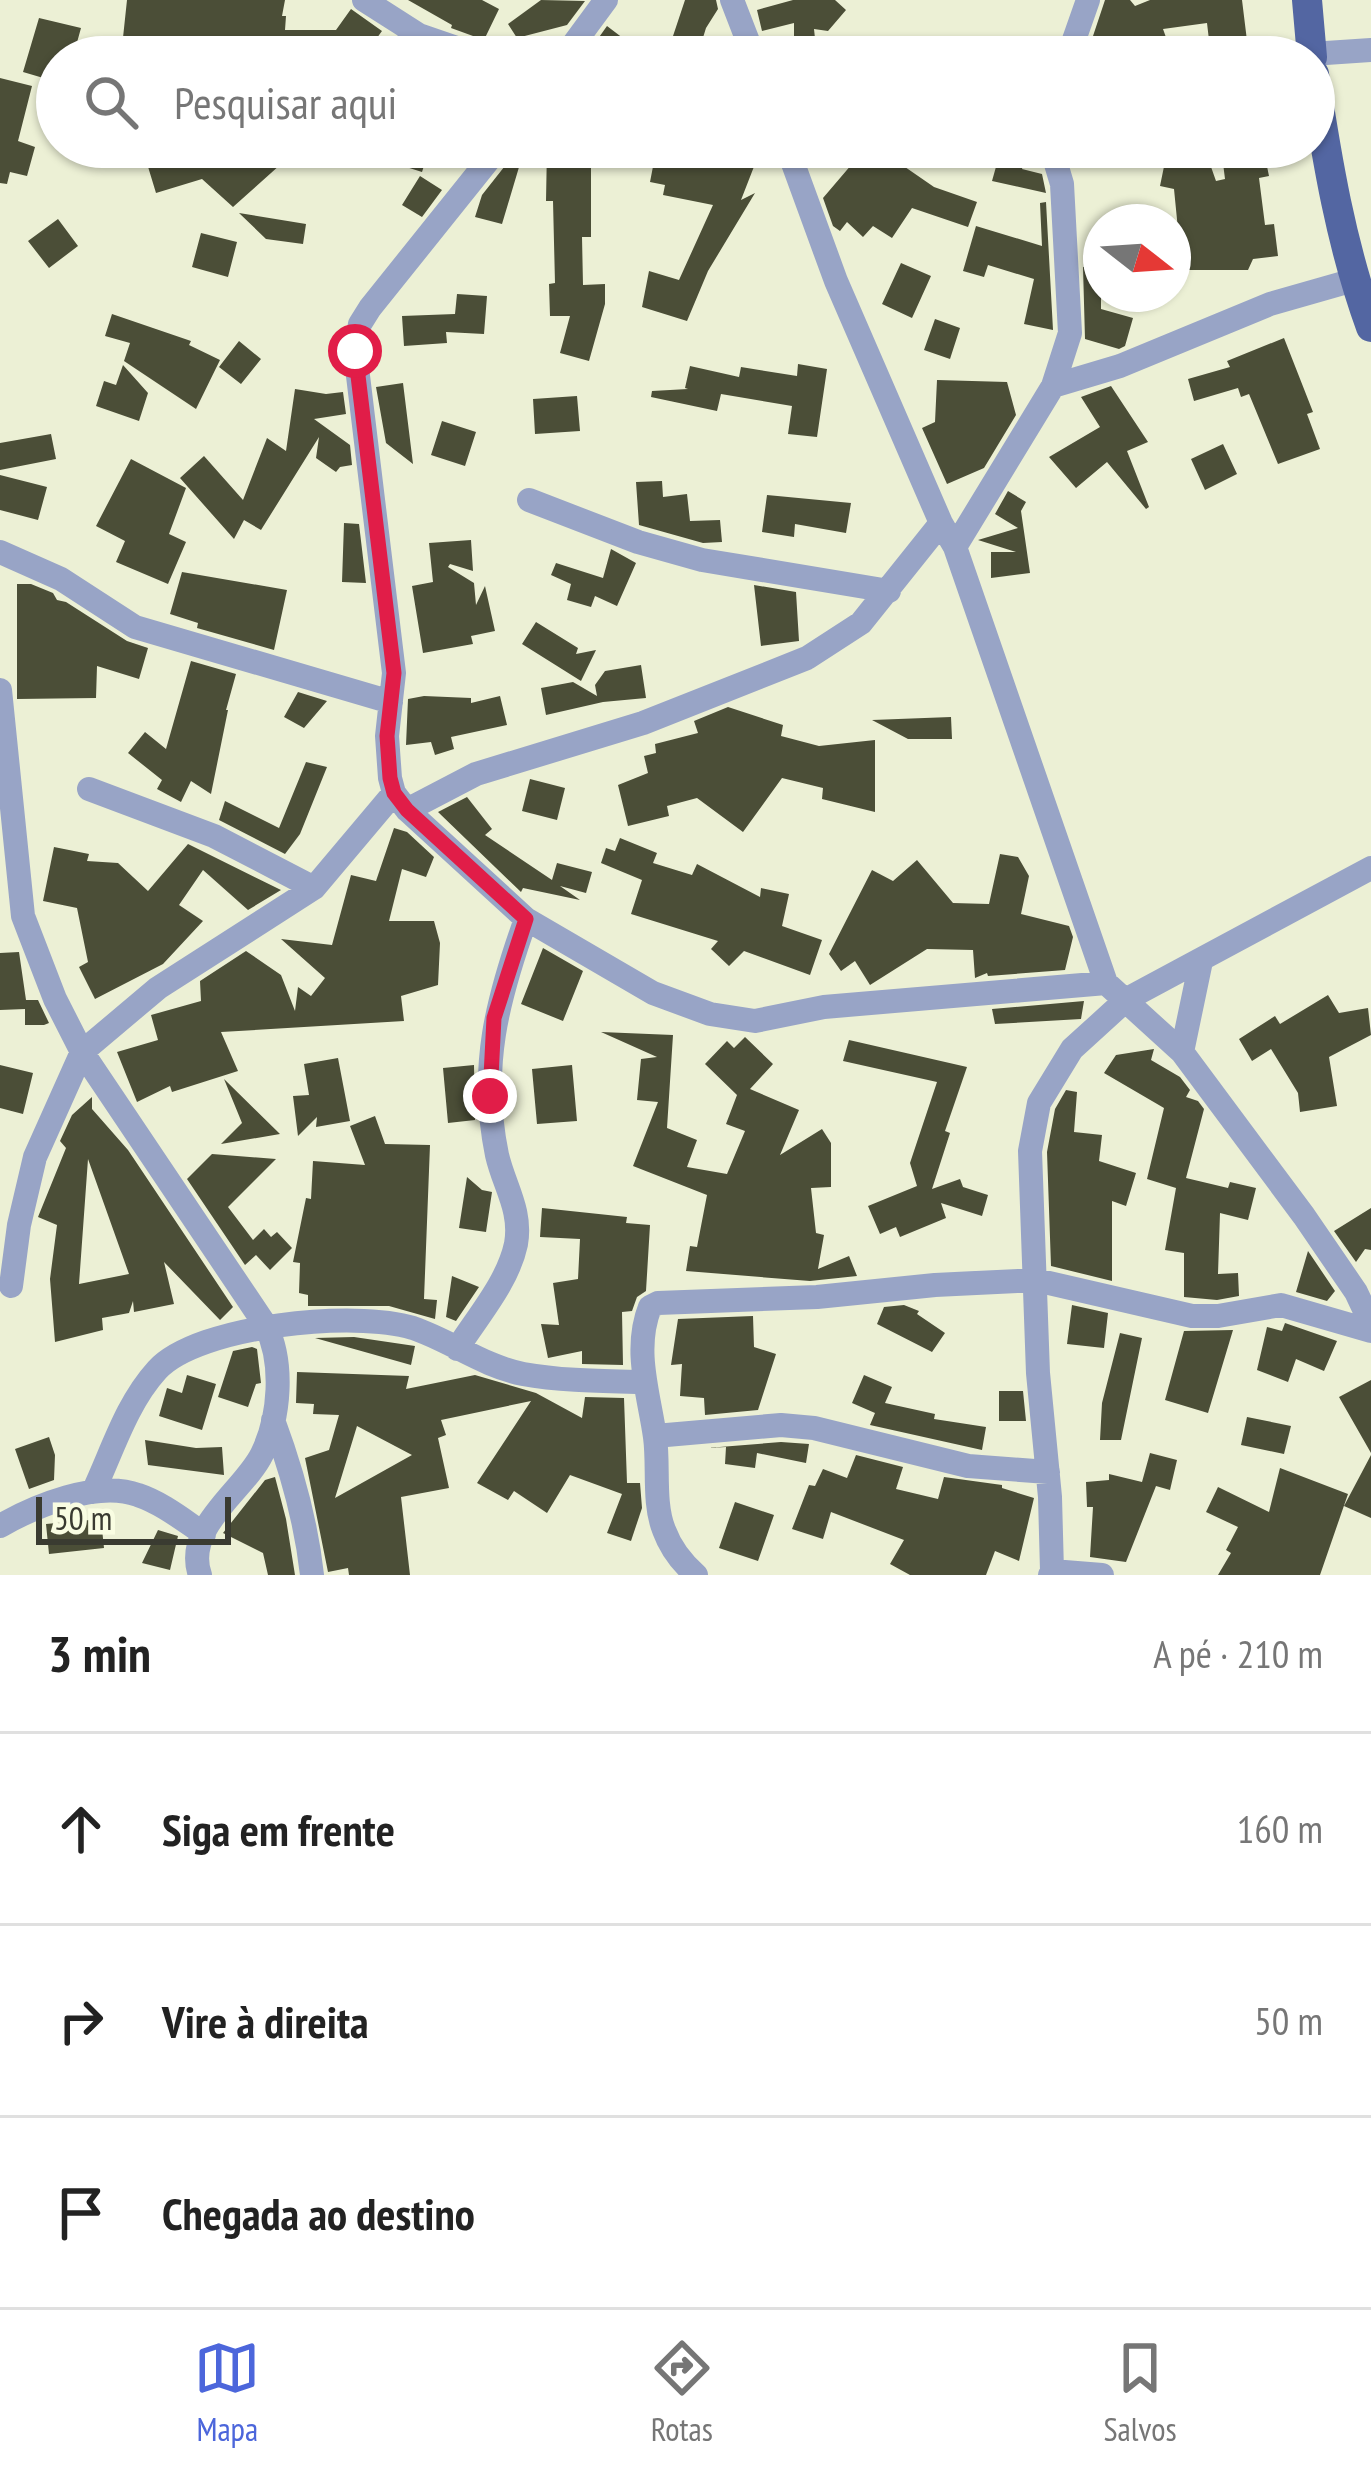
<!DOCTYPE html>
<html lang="pt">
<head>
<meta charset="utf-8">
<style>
	body { margin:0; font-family:"PT Sans Narrow",sans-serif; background:#f2f2f2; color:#222 }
	.compass { position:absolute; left:1083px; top:204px; width:108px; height:108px; border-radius:50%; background:#fff; box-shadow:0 3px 9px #0004; rotate:107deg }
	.scale { position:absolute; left:36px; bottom:30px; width:195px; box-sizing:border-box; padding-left:12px; border:6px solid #3a3b31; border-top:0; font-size:33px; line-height:42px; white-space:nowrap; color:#3a3b31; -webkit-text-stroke:9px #f9fde2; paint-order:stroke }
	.stop { position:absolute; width:36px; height:36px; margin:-27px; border:9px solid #e11d48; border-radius:50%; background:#fff }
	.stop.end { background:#e11d48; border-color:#fff; box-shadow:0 3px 12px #0008 }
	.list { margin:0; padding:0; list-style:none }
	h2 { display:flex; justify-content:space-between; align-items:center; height:156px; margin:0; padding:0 48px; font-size:51px }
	h2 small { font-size:39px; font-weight:400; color:#767676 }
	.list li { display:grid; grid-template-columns:78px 1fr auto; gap:36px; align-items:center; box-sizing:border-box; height:192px; padding:0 48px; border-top:3px solid #e0e0e0 }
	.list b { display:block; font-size:45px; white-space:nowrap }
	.list em { font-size:39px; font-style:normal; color:#767676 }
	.icon { flex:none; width:66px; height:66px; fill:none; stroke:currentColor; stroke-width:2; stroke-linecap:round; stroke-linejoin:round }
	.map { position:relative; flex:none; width:1371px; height:1575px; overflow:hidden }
	.search { position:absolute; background:#fff; box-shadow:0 3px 9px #0004; left:36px; right:36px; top:36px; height:132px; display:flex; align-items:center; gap:30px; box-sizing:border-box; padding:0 42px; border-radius:66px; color:#767676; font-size:45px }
	.sheet { height:732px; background:#fff }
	nav { display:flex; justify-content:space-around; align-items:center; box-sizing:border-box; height:168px; border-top:3px solid #e0e0e0; background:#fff; font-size:33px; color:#767676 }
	nav a { display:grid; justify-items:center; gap:6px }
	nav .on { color:#4c66db }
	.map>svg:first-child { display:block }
</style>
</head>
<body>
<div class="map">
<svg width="1371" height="1575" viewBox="0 0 1371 1575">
	<rect width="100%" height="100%" fill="#ecf0d5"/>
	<path fill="#4b4e37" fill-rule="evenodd" d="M 127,0 L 285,0 L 282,16 L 286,16 L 285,30 L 336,30 L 351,9 L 382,31 L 363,57 L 224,57 L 218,37 L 146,49 L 122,47 Z
		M 408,0 L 482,0 L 499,9 L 484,40 L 451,28 L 452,25 Z
		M 541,0 L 585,1 L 567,25 L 517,38 L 508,24 Z
		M 685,0 L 716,0 L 718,9 L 706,28 L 697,57 L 666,57 Z
		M 793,0 L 835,0 L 846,10 L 828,31 L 814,29 L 817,57 L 794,57 L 794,23 L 762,31 L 757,10 Z
		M 1105,0 L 1130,0 L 1135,6 L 1150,0 L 1242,0 L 1249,57 L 1211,57 L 1207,23 L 1163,29 L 1173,57 L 1101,57 L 1093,36 Z
		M 39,18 L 81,28 L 73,57 L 57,57 L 57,82 L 23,72 Z
		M 607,26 L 632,45 L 623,57 L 585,57 Z
		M 0,78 L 32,86 L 18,141 L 35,147 L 27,176 L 10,172 L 7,184 L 0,183 Z
		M 142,147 L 300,147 L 233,207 L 202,179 L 156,193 Z
		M 359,147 L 430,147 L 422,172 L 359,152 Z
		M 515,147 L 525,147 L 502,224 L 475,217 L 482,195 L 512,157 Z
		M 547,147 L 591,147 L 591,237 L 582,237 L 583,285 L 605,284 L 605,304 L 589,361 L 560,353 L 570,316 L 550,316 L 549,284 L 555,283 L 553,201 L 546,201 Z
		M 813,147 L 896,147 L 892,158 L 934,187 L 977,202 L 968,227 L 912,208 L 892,238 L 873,226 L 863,237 L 847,222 L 840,231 L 833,226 L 823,198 L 852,164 Z
		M 1168,147 L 1204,147 L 1216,181 L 1225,179 L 1221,147 L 1263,147 L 1269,176 L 1259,178 L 1265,225 L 1274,224 L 1278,256 L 1253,259 L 1248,270 L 1182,270 L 1174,189 L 1160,186 Z
		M 1001,149 L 1026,157 L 1022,169 L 1042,174 L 1046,193 L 992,181 Z
		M 656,151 L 708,161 L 755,164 L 741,200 L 755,193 L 708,271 L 687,321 L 642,307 L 649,271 L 679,280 L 713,205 L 663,195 L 665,185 L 650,182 Z
		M 420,176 L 442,190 L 422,217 L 402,205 Z
		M 1046,202 L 1053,330 L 1024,324 L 1034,279 L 988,265 L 984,277 L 963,271 L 976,226 L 1042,246 L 1040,203 Z
		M 239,213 L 306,224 L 303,244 L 266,239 Z
		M 58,219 L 78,246 L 49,268 L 28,241 Z
		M 201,233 L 237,242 L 228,277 L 192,267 Z
		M 901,263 L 931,276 L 912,318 L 882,304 Z
		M 1101,265 L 1101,309 L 1133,318 L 1125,346 L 1119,349 L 1085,339 L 1083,267 Z
		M 457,294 L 487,296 L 484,334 L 446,332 L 447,343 L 404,346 L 402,316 L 455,314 Z
		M 112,314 L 191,341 L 189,345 L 220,360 L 196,409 L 124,361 L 130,343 L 105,336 Z
		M 935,319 L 960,328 L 950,359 L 924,350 Z
		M 1284,338 L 1313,412 L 1307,414 L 1320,449 L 1278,464 L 1249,394 L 1241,397 L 1238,388 L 1194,401 L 1188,379 L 1230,367 L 1227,361 Z
		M 239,341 L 261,359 L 241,384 L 219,367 Z
		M 798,364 L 827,369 L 817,437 L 788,434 L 792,406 L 721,394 L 717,411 L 651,397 L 652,391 L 688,389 L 685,388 L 690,366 L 739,377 L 741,367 L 797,376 Z
		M 123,365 L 148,393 L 139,421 L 96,406 L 104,381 L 116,385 Z
		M 937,380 L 1007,382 L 1016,415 L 984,468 L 947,484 L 922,428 L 935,422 Z
		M 403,383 L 413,464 L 386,443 L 376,387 Z
		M 1111,386 L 1148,442 L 1127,451 L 1149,507 L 1146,509 L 1107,462 L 1076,488 L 1049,457 L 1100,427 L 1081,397 Z
		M 295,389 L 326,394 L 343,392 L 346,414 L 314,419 L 350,445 L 352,465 L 340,467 L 336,472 L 316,458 L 319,437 L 261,530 L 244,520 L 234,539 L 180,478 L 204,456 L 243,500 L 267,438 L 286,451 Z
		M 577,396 L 580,431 L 535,434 L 533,399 Z
		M 442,421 L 476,432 L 465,466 L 431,455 Z
		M 51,434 L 56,459 L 0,470 L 0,443 Z
		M 1223,444 L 1237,474 L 1205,490 L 1191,459 Z
		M 131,459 L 186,488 L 169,534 L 186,542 L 168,584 L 116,562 L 125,541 L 96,526 Z
		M 0,475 L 47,487 L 38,520 L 0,510 Z
		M 662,481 L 663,497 L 687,494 L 690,521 L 720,520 L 722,542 L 703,543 L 639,525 L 636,482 Z
		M 1008,491 L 1026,502 L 1021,511 L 1030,573 L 991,578 L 991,552 L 1016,552 L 978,540 L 1018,528 L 995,514 Z
		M 767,495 L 851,503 L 846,533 L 795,524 L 794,537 L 762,532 Z
		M 344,523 L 359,524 L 366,583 L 342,582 Z
		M 471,540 L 473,571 L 450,564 L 448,567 L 474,583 L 476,605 L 485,586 L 495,631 L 471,636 L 473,644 L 423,653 L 412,586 L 433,582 L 429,543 Z
		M 611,549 L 636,563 L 617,606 L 595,596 L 591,607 L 567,600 L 571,584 L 551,575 L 556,563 L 603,578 Z
		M 182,572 L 287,590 L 274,650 L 197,628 L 198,623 L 170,614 Z
		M 17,584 L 31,584 L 53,593 L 57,600 L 66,602 L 127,641 L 148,648 L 139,679 L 97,666 L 96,698 L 17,699 Z
		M 754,585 L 796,592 L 799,641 L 761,646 Z
		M 536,622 L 578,648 L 576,654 L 596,650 L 581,681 L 522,644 Z
		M 191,661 L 236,674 L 226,710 L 228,710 L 211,794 L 191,781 L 181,802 L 157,789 L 162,780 L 128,753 L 145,732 L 166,749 Z
		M 641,665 L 646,698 L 603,702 L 546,715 L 541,688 L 573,682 L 597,696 L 595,685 L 605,671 Z
		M 298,692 L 327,701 L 304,728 L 284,717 Z
		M 424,696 L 471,698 L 471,703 L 500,696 L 507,725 L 451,737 L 454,749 L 435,755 L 431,742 L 406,745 L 408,699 Z
		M 728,707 L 783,725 L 781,736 L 819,746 L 875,740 L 875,812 L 822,799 L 823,788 L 782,778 L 743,832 L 697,798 L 667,806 L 669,816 L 628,826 L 618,785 L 648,773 L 644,756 L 656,753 L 655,744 L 698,733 L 694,721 Z
		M 951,717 L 952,739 L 908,739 L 872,720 Z
		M 306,762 L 327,767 L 300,834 L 285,854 L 219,820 L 225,801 L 279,828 Z
		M 530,779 L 565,788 L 557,820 L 522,811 Z
		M 467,797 L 492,829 L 485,835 L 552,880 L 557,863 L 592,872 L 586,893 L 560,886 L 580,900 L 523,888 L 521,892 L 438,812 Z
		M 394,828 L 407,832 L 434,857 L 426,877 L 402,869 L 389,921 L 434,921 L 440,943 L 438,985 L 401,996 L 404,1021 L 221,1032 L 238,1071 L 172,1092 L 170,1086 L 137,1102 L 117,1052 L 158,1040 L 151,1015 L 201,1001 L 200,981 L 246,951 L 281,975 L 295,1011 L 298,987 L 311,996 L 325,978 L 281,939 L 332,945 L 351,875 L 376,881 Z
		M 620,838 L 657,853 L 653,863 L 692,875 L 697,864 L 760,897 L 761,888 L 789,894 L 782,926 L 822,940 L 810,975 L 744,951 L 729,966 L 711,949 L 718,941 L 631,914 L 642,880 L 601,863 L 606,848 L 615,851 Z
		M 188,844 L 281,890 L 248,910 L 203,870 L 179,905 L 203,921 L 163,964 L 95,999 L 79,967 L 88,962 L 77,908 L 43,901 L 54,847 L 89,854 L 87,861 L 118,863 L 148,891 Z
		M 1000,854 L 1018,857 L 1029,876 L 1021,914 L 1069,926 L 1073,937 L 1065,970 L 988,976 L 987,973 L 975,978 L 973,950 L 927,949 L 870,985 L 855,961 L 841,971 L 829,954 L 872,870 L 893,881 L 917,860 L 953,903 L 989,904 Z
		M 543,948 L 583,971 L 563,1021 L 521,1004 Z
		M 19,952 L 26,1000 L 38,1000 L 49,1023 L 44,1025 L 25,1025 L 25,1009 L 0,1010 L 0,953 Z
		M 1328,995 L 1339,1013 L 1368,1008 L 1371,1035 L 1329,1057 L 1337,1106 L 1300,1112 L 1298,1093 L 1271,1049 L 1252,1061 L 1239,1039 L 1275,1016 L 1280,1024 Z
		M 1084,1001 L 1081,1019 L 995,1024 L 992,1009 Z
		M 601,1032 L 673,1035 L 667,1128 L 697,1140 L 687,1167 L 727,1174 L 745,1131 L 726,1124 L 737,1095 L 705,1064 L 727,1041 L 734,1048 L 745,1037 L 773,1064 L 750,1089 L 799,1110 L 780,1155 L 822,1129 L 831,1143 L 831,1187 L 811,1188 L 816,1233 L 824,1235 L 818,1269 L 849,1256 L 857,1276 L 810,1281 L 686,1271 L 690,1246 L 697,1247 L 707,1195 L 633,1166 L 658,1102 L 637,1100 L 641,1059 L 657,1057 Z
		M 849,1040 L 967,1067 L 945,1131 L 950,1133 L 932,1189 L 960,1179 L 963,1187 L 988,1195 L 982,1216 L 941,1203 L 946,1218 L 900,1237 L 896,1227 L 880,1234 L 868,1206 L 917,1186 L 910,1163 L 937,1082 L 843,1061 Z
		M 1154,1049 L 1151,1060 L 1180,1077 L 1190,1090 L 1186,1097 L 1198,1101 L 1204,1109 L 1186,1178 L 1228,1188 L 1230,1182 L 1256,1188 L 1248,1220 L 1220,1213 L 1218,1274 L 1238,1273 L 1239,1296 L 1217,1300 L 1184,1297 L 1184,1253 L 1165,1250 L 1176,1188 L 1147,1179 L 1164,1108 L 1104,1073 L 1116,1055 Z
		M 338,1058 L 350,1121 L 316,1127 L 317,1117 L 298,1136 L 293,1096 L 309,1095 L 304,1064 Z
		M 0,1065 L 33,1073 L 23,1114 L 0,1108 Z
		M 474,1065 L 475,1120 L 448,1123 L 443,1068 Z
		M 572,1065 L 577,1121 L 537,1124 L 532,1069 Z
		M 224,1079 L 280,1134 L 221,1144 L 242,1123 Z
		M 1066,1090 L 1077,1092 L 1074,1132 L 1102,1135 L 1099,1161 L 1136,1173 L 1126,1206 L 1112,1201 L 1112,1281 L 1051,1266 L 1047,1152 L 1055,1109 Z
		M 92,1097 L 92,1109 L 128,1150 L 233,1307 L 220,1320 L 164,1262 L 174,1304 L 134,1312 L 133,1301 L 129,1313 L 102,1318 L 103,1330 L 55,1342 L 50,1279 L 57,1225 L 38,1217 L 66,1148 L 60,1141 L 72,1115 ZM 88,1159 L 129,1274 L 79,1284 Z
		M 375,1116 L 385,1144 L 430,1145 L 424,1299 L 437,1300 L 435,1319 L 389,1306 L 308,1306 L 308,1295 L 299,1293 L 300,1263 L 293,1262 L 306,1198 L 311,1199 L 313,1161 L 365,1165 L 350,1126 Z
		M 212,1154 L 276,1159 L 228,1207 L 253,1240 L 264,1229 L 271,1237 L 277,1232 L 292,1248 L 270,1270 L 256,1255 L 245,1265 L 187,1179 Z
		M 467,1177 L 482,1190 L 492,1192 L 486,1232 L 459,1228 Z
		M 542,1208 L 627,1217 L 626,1223 L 650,1225 L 646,1291 L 637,1297 L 632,1311 L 622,1312 L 623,1365 L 582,1364 L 582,1351 L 548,1358 L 541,1324 L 559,1325 L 553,1283 L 578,1279 L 580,1239 L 540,1237 Z
		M 1371,1208 L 1371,1250 L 1365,1249 L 1356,1262 L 1334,1231 Z
		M 1308,1251 L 1335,1291 L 1327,1301 L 1296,1292 Z
		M 452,1276 L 479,1287 L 456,1321 L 446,1317 Z
		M 904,1305 L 919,1311 L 917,1314 L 945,1333 L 932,1352 L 877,1324 L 884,1307 Z
		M 1072,1305 L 1108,1313 L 1104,1348 L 1067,1344 Z
		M 753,1316 L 754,1347 L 776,1354 L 758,1410 L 705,1415 L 704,1398 L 680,1396 L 682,1364 L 671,1365 L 678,1319 Z
		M 1285,1323 L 1337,1341 L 1324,1371 L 1296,1359 L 1288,1382 L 1257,1370 L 1267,1327 L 1282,1331 Z
		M 1233,1330 L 1208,1413 L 1165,1400 L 1184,1331 Z
		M 1120,1333 L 1142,1338 L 1121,1440 L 1100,1440 L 1102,1403 Z
		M 354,1337 L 415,1346 L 411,1365 L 315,1338 Z
		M 252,1347 L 257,1349 L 261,1383 L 256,1384 L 248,1407 L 218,1397 L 233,1351 Z
		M 297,1372 L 409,1376 L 406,1389 L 475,1375 L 536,1393 L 582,1418 L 585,1397 L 624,1398 L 627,1483 L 640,1483 L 642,1508 L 631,1541 L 607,1533 L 622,1494 L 570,1475 L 547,1513 L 514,1491 L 508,1500 L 477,1483 L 531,1401 L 441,1420 L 446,1435 L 438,1438 L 449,1488 L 401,1497 L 410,1575 L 349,1575 L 348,1568 L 328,1572 L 305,1458 L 329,1450 L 339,1415 L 313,1414 L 314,1404 L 296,1403 ZM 357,1426 L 412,1455 L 335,1498 Z
		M 187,1375 L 216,1384 L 202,1430 L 159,1416 L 167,1388 L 182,1393 Z
		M 864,1375 L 892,1387 L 885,1403 L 935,1414 L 934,1419 L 986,1427 L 982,1450 L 870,1425 L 875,1413 L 852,1403 Z
		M 1371,1380 L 1371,1453 L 1339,1397 Z
		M 999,1391 L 1023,1391 L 1026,1421 L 999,1421 Z
		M 1247,1417 L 1291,1426 L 1284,1454 L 1241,1445 Z
		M 49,1437 L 55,1455 L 54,1480 L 29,1489 L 15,1449 Z
		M 145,1440 L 196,1448 L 222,1447 L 224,1475 L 148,1465 Z
		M 781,1442 L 809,1444 L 806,1463 L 757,1453 L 755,1468 L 725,1464 L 726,1447 L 707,1448 Z
		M 1150,1453 L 1177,1460 L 1170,1490 L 1156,1486 L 1126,1562 L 1090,1557 L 1093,1507 L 1087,1507 L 1086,1482 L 1109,1480 L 1109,1474 L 1142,1482 Z
		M 856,1455 L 903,1467 L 896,1489 L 938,1499 L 944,1477 L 1002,1485 L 1002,1488 L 1034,1498 L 1019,1561 L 995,1551 L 986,1575 L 910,1575 L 890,1564 L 904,1540 L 831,1512 L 823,1539 L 792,1529 L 809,1485 L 815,1486 L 823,1469 L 847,1478 Z
		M 1371,1455 L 1371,1518 L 1344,1506 Z
		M 1280,1468 L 1348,1494 L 1320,1575 L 1218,1575 L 1231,1553 L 1226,1550 L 1238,1527 L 1206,1512 L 1218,1487 L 1269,1512 Z
		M 275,1477 L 286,1519 L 295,1575 L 268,1575 L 263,1553 L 223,1533 L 265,1480 Z
		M 735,1502 L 774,1515 L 758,1561 L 719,1548 Z
		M 101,1519 L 104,1548 L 49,1554 L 46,1524 Z
		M 158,1530 L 178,1536 L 170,1570 L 142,1563 Z"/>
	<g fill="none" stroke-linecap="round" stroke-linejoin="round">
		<path stroke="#98a4c6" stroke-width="24" d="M 364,0 L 419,35 L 483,57
			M 732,0 L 754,57
			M 1311,54 L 1371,50
			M 389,57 L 419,35
			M 564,57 L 606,0
			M 1068,57 L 1088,0
			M 499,147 L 370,308 L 360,324 L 355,351 L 394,673 L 387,736 L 390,778 L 394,793 L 407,810 L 526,919 L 653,993 L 710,1014 L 755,1021 L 824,1007 L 1106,983
			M 787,147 L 836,281 L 941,523 L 955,547 L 1106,983 L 1182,1052 L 1304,1216 L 1356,1292 L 1371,1324
			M 1053,386 L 1120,366 L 1270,304 L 1354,280
			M 529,500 L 638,542 L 702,560 L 889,591
			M 955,547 L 1053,386 L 1070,333 L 1062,184 L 1051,147
			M 0,552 L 61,579 L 135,627 L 391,702
			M 0,690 L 23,916 L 55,999 L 82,1052 L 266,1326 C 284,1363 280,1417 262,1454 C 244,1491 183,1527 200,1575
			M 89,789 L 214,836 L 314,888
			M 407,810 L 476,774 L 643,723 L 807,658 L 861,623 L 941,523
			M 1182,1052 L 1201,961
			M 11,1286 L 19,1225 L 35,1157 L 82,1052 L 158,988 L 314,888 L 394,793
			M 457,1349 C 478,1316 508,1282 516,1244 C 522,1210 504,1186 497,1155 C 479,1068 497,1000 526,919
			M 273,1420 C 292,1471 306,1520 312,1575
			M 655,1436 L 781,1425 L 814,1428 L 968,1466 L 1048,1472
			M 93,1492 C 112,1452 126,1404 157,1370 C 198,1325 356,1310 413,1328 C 451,1341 483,1366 523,1374 C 562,1381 603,1381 643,1382
			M 0,1526 C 35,1506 97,1480 138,1495 C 162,1503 183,1520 204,1534
			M 1052,1571 L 1050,1497 L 1038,1373 L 1030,1151 L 1039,1103 L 1072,1049 L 1127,999 L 1371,868
			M 696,1575 C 681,1562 671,1549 664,1530 C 653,1503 659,1466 655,1437 C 649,1394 633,1350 650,1307 L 658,1303 L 817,1297 L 935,1285 L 1036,1280 L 1192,1316 L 1218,1316 L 1281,1305 L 1371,1331
			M 1050,1575 L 1052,1571 L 1102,1575"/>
		<path stroke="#5366a2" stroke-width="30" d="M 1307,0 L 1312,57
			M 1314,74 C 1327,160 1341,245 1371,327"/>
	</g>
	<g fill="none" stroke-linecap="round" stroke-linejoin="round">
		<path stroke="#e11d48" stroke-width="15" d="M 355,351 L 394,673 L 387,736 L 390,778 L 394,793 L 407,810 L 526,919 L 494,1018 L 490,1096"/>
	</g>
</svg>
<svg class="compass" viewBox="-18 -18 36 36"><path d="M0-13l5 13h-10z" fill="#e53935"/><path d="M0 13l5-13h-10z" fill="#767676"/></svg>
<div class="scale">50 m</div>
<div class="stop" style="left:355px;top:351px"></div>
<div class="stop end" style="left:490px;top:1096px"></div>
<div class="search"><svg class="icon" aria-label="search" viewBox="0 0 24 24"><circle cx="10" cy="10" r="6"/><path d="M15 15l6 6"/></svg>Pesquisar aqui</div>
</div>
<section class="sheet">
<h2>3 min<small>A pé · 210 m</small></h2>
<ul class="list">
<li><svg class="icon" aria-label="ahead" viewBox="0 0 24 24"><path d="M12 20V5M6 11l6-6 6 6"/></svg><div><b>Siga em frente</b></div><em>160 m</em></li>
<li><svg class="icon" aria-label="right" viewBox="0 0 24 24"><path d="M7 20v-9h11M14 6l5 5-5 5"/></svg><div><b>Vire à direita</b></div><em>50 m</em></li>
<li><svg class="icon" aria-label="arrive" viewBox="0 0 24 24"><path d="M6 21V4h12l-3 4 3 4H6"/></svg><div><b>Chegada ao destino</b></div></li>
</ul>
</section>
<nav>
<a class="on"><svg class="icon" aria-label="map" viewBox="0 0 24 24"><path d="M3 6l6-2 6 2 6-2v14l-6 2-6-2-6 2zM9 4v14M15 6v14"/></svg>Mapa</a>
<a><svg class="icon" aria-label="directions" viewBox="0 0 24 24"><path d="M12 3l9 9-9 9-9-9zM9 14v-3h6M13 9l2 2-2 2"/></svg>Rotas</a>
<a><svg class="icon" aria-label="saved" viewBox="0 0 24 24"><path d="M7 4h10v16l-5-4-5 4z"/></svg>Salvos</a>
</nav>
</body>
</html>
